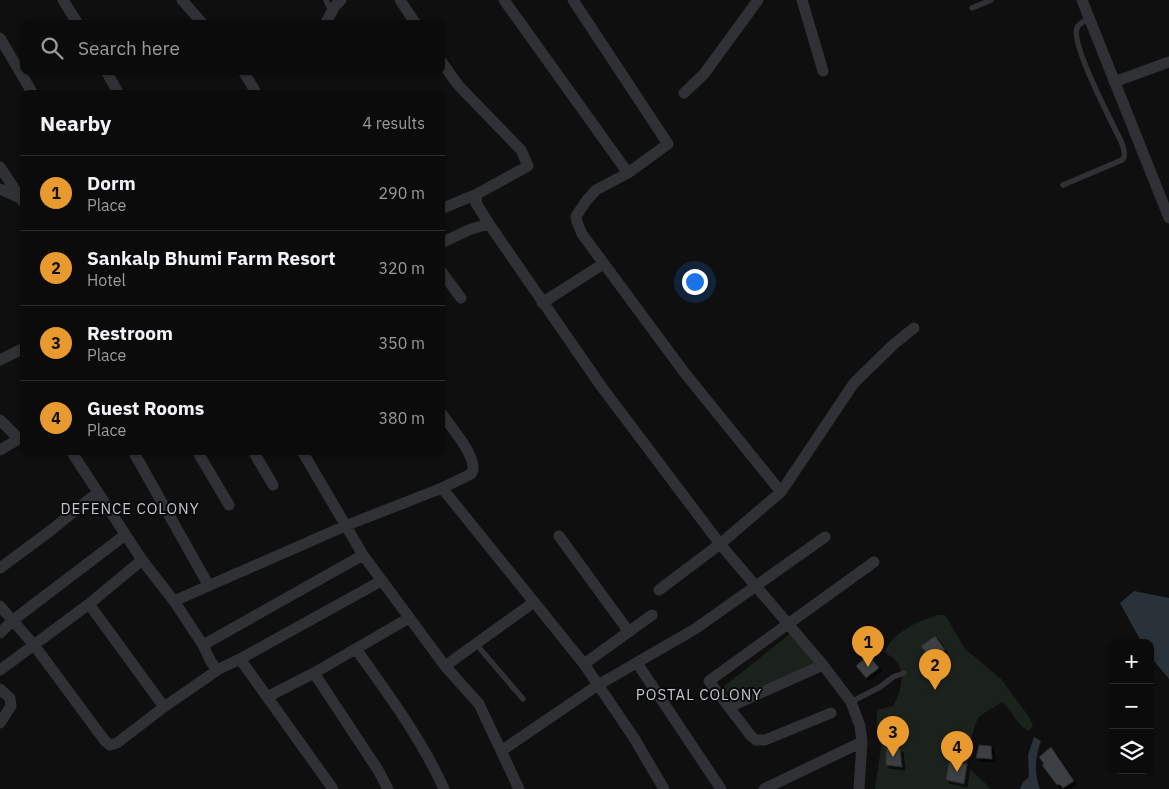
<!DOCTYPE html>
<html lang="en">
<head>
<meta charset="utf-8">
<style>
	body { margin:0; font-family:"IBM Plex Sans",sans-serif; background:#141415; color:#f1f3f6 }
	.controls { position:absolute; right:15px; bottom:15px; display:grid; overflow:hidden; border-radius:10px; box-shadow:0 1px 4px #0004 }
	.controls button { width:45px; height:45px; display:grid; place-items:center; padding:0; border:0; border-bottom:1px solid #2b2b2d; background:#0b0b0c; color:#f1f3f6; font:25px sans-serif }
	.you { position:absolute; left:694px; top:281px; width:18px; height:18px; margin:-12px; border:4px solid #fff; border-radius:50%; background:#1a73e8; box-shadow:0 0 0 8px #1a73e833 }
	.badge { display:grid; place-items:center; width:32px; height:32px; border-radius:50%; background:#e89a2e; color:#111; font-size:16px; font-weight:700 }
	.pin { position:absolute; translate:-50% -41px; filter:drop-shadow(0 1px 2px #0008) }
	.pin::after { content:''; position:absolute; top:26px; width:18px; height:15px; background:inherit; clip-path:polygon(0 0,100% 0,50% 100%) }
	.list { margin:0; padding:0; list-style:none }
	h2 { display:flex; justify-content:space-between; align-items:center; height:65px; margin:0; padding:0 20px; font-size:21px }
	h2 small { font-size:16px; font-weight:400; color:#9a9b9d }
	.list li { display:grid; grid-template-columns:32px 1fr auto; gap:15px; align-items:center; box-sizing:border-box; height:75px; padding:0 20px; border-top:1px solid #2b2b2d }
	.list b { display:block; font-size:19px; white-space:nowrap }
	.list p { margin:0; font-size:16px; white-space:nowrap; color:#9a9b9d }
	.list em { font-size:16px; font-style:normal; color:#9a9b9d }
	.icon { flex:none; width:28px; height:28px; fill:none; stroke:currentColor; stroke-width:2; stroke-linecap:round; stroke-linejoin:round }
	.map { position:relative; flex:none; width:1169px; height:789px; overflow:hidden }
	.search { position:absolute; background:#0b0b0c; box-shadow:0 1px 4px #0004; left:20px; top:20px; width:425px; height:55px; display:flex; align-items:center; gap:12px; box-sizing:border-box; padding:0 18px; border-radius:10px; color:#9a9b9d; font-size:19px }
	.panel { position:absolute; background:#0b0b0c; box-shadow:0 1px 4px #0004; left:20px; top:90px; width:425px; height:365px; border-radius:10px }
	.map>svg:first-child { display:block }
</style>
</head>
<body>
<div class="map">
<svg width="1169" height="789" viewBox="0 0 1169 789">
	<defs>
		<filter id="shadow"><feDropShadow dx="3" dy="3" stdDeviation="0" flood-color="#0009"/></filter>
	</defs>
	<rect width="100%" height="100%" fill="#0f0f10"/>
	<path fill="#1b221c" d="M 939,615 L 945,615 L 965,649 L 1001,679 L 1027,714 L 1033,725 L 1029,731 C 1016,725 1013,711 1002,702 C 996,707 984,712 979,717 C 974,723 965,759 968,766 C 974,775 984,780 990,789 L 875,789 L 882,741 L 877,727 L 877,710 L 893,706 C 900,695 906,674 897,662 C 894,658 889,656 885,652 C 891,633 921,619 939,615 Z
		M 791,633 L 816,664 L 733,701 L 723,687 Z"/>
	<path fill="#293238" d="M 1134,591 L 1169,598 L 1169,679 L 1150,656 L 1150,643 L 1142,643 L 1120,603 Z
		M 1034,737 L 1041,741 C 1035,755 1034,775 1040,789 L 1020,789 L 1023,782 L 1029,777 L 1028,755 Z"/>
	<path fill="#3e3f43" stroke="#29292c" filter="url(#shadow)" d="M 935,636 L 945,650 L 931,660 L 921,646 Z
		M 868,655 L 879,668 L 866,678 L 856,666 Z
		M 979,745 L 991,746 L 992,759 L 976,758 Z
		M 1051,747 L 1074,781 L 1063,788 L 1059,784 L 1057,785 L 1042,765 L 1044,764 L 1039,757 Z
		M 886,748 L 900,749 L 902,767 L 886,765 Z
		M 949,761 L 967,764 L 964,784 L 946,780 Z"/>
	<g fill="none" stroke-linecap="round" stroke-linejoin="round">
		<path stroke="#303135" stroke-width="5.5" d="M 326,0 L 331,12
			M 972,8 L 991,0
			M 1063,185 L 1122,160 L 1124,157 C 1126,146 1117,135 1113,125 C 1105,109 1071,42 1077,28 C 1079,23 1085,21 1089,18
			M 476,644 L 523,699
			M 851,702 L 880,687 L 893,677 L 904,673"/>
		<path stroke="#303135" stroke-width="11" d="M 63,0 L 78,24
			M 182,0 L 203,24
			M 400,0 L 416,24
			M 504,0 L 628,173 L 596,190 L 587,200 L 576,216 L 577,222 L 582,234 L 684,372 L 781,492
			M 573,0 L 668,144 L 628,173
			M 802,0 L 823,71
			M 1082,0 L 1169,218
			M 325,24 L 335,6 L 341,0
			M 0,38 L 33,94
			M 441,61 L 458,85 L 521,150 L 528,166 L 477,194 L 476,203 L 489,224
			M 106,71 L 119,94
			M 243,71 L 257,94
			M 1114,82 L 1169,62
			M 684,93 L 704,74 L 758,0
			M 0,167 L 24,203
			M 0,189 L 20,198
			M 441,209 L 477,194
			M 441,243 L 471,229 L 489,224 L 601,386 L 720,544 L 823,665 L 851,702 L 860,726 L 862,742 L 859,789
			M 441,271 L 461,298
			M 542,303 L 603,264
			M 0,360 L 24,348
			M 0,420 L 19,439
			M 0,450 L 24,436
			M 71,451 L 142,560 L 174,601 L 203,645 L 211,662 L 215,667 L 219,669 L 240,659 L 381,581
			M 133,451 L 209,586
			M 197,451 L 229,505
			M 253,451 L 273,485
			M 302,451 L 363,555 L 445,666 L 479,704 L 519,789
			M 442,488 L 584,664 L 634,738 L 664,789
			M 559,536 L 629,632
			M 0,568 L 50,531 L 97,493
			M 659,590 L 720,544 L 781,492 L 854,383 L 894,344 L 914,328
			M 174,601 L 345,526 L 442,488 L 471,474 L 473,470 C 475,454 451,427 441,413
			M 89,604 L 164,707
			M 0,606 L 34,645 L 105,741 L 110,745 L 117,743 L 164,707 L 219,669
			M 0,633 L 12,621 L 125,535
			M 203,645 L 363,555
			M 356,649 C 388,694 421,738 444,789
			M 240,659 L 333,789
			M 637,663 L 721,789
			M 584,664 L 652,615
			M 445,666 L 534,602
			M 0,670 L 89,604 L 142,560
			M 314,673 L 378,770 L 388,789
			M 0,689 L 10,698 L 11,706 L 0,723
			M 267,697 L 314,673 L 409,618
			M 729,707 L 823,665
			M 831,713 L 765,740 L 756,740 L 751,736 L 709,681 L 874,562
			M 501,751 L 598,685 L 695,629 L 825,537
			M 764,789 L 862,742"/>
	</g>
	<g text-anchor="middle" dominant-baseline="central" stroke-width="4" stroke-linejoin="round" paint-order="stroke">
		<g font-size="15" letter-spacing="1" fill="#c1c5cd" stroke="#0a0a0b">
			<text x="130" y="508">DEFENCE COLONY</text>
			<text x="699" y="694">POSTAL COLONY</text>
		</g>
	</g>
</svg>
<div class="controls">
<button>+</button>
<button>−</button>
<button><svg class="icon" aria-label="layers" viewBox="0 0 24 24"><path d="M12 4l9 5-9 5-9-5zM3 14l9 5 9-5"/></svg></button>
</div>
<div class="you"></div>
<div class="pin badge" style="left:868px;top:667px">1</div>
<div class="pin badge" style="left:935px;top:690px">2</div>
<div class="pin badge" style="left:893px;top:757px">3</div>
<div class="pin badge" style="left:957px;top:772px">4</div>
<div class="search"><svg class="icon" aria-label="search" viewBox="0 0 24 24"><circle cx="10" cy="10" r="6"/><path d="M15 15l6 6"/></svg>Search here</div>
<section class="panel">
<h2>Nearby<small>4 results</small></h2>
<ul class="list">
<li><span class="badge">1</span><div><b>Dorm</b><p>Place</p></div><em>290 m</em></li>
<li><span class="badge">2</span><div><b>Sankalp Bhumi Farm Resort</b><p>Hotel</p></div><em>320 m</em></li>
<li><span class="badge">3</span><div><b>Restroom</b><p>Place</p></div><em>350 m</em></li>
<li><span class="badge">4</span><div><b>Guest Rooms</b><p>Place</p></div><em>380 m</em></li>
</ul>
</section>
</div>
</body>
</html>
